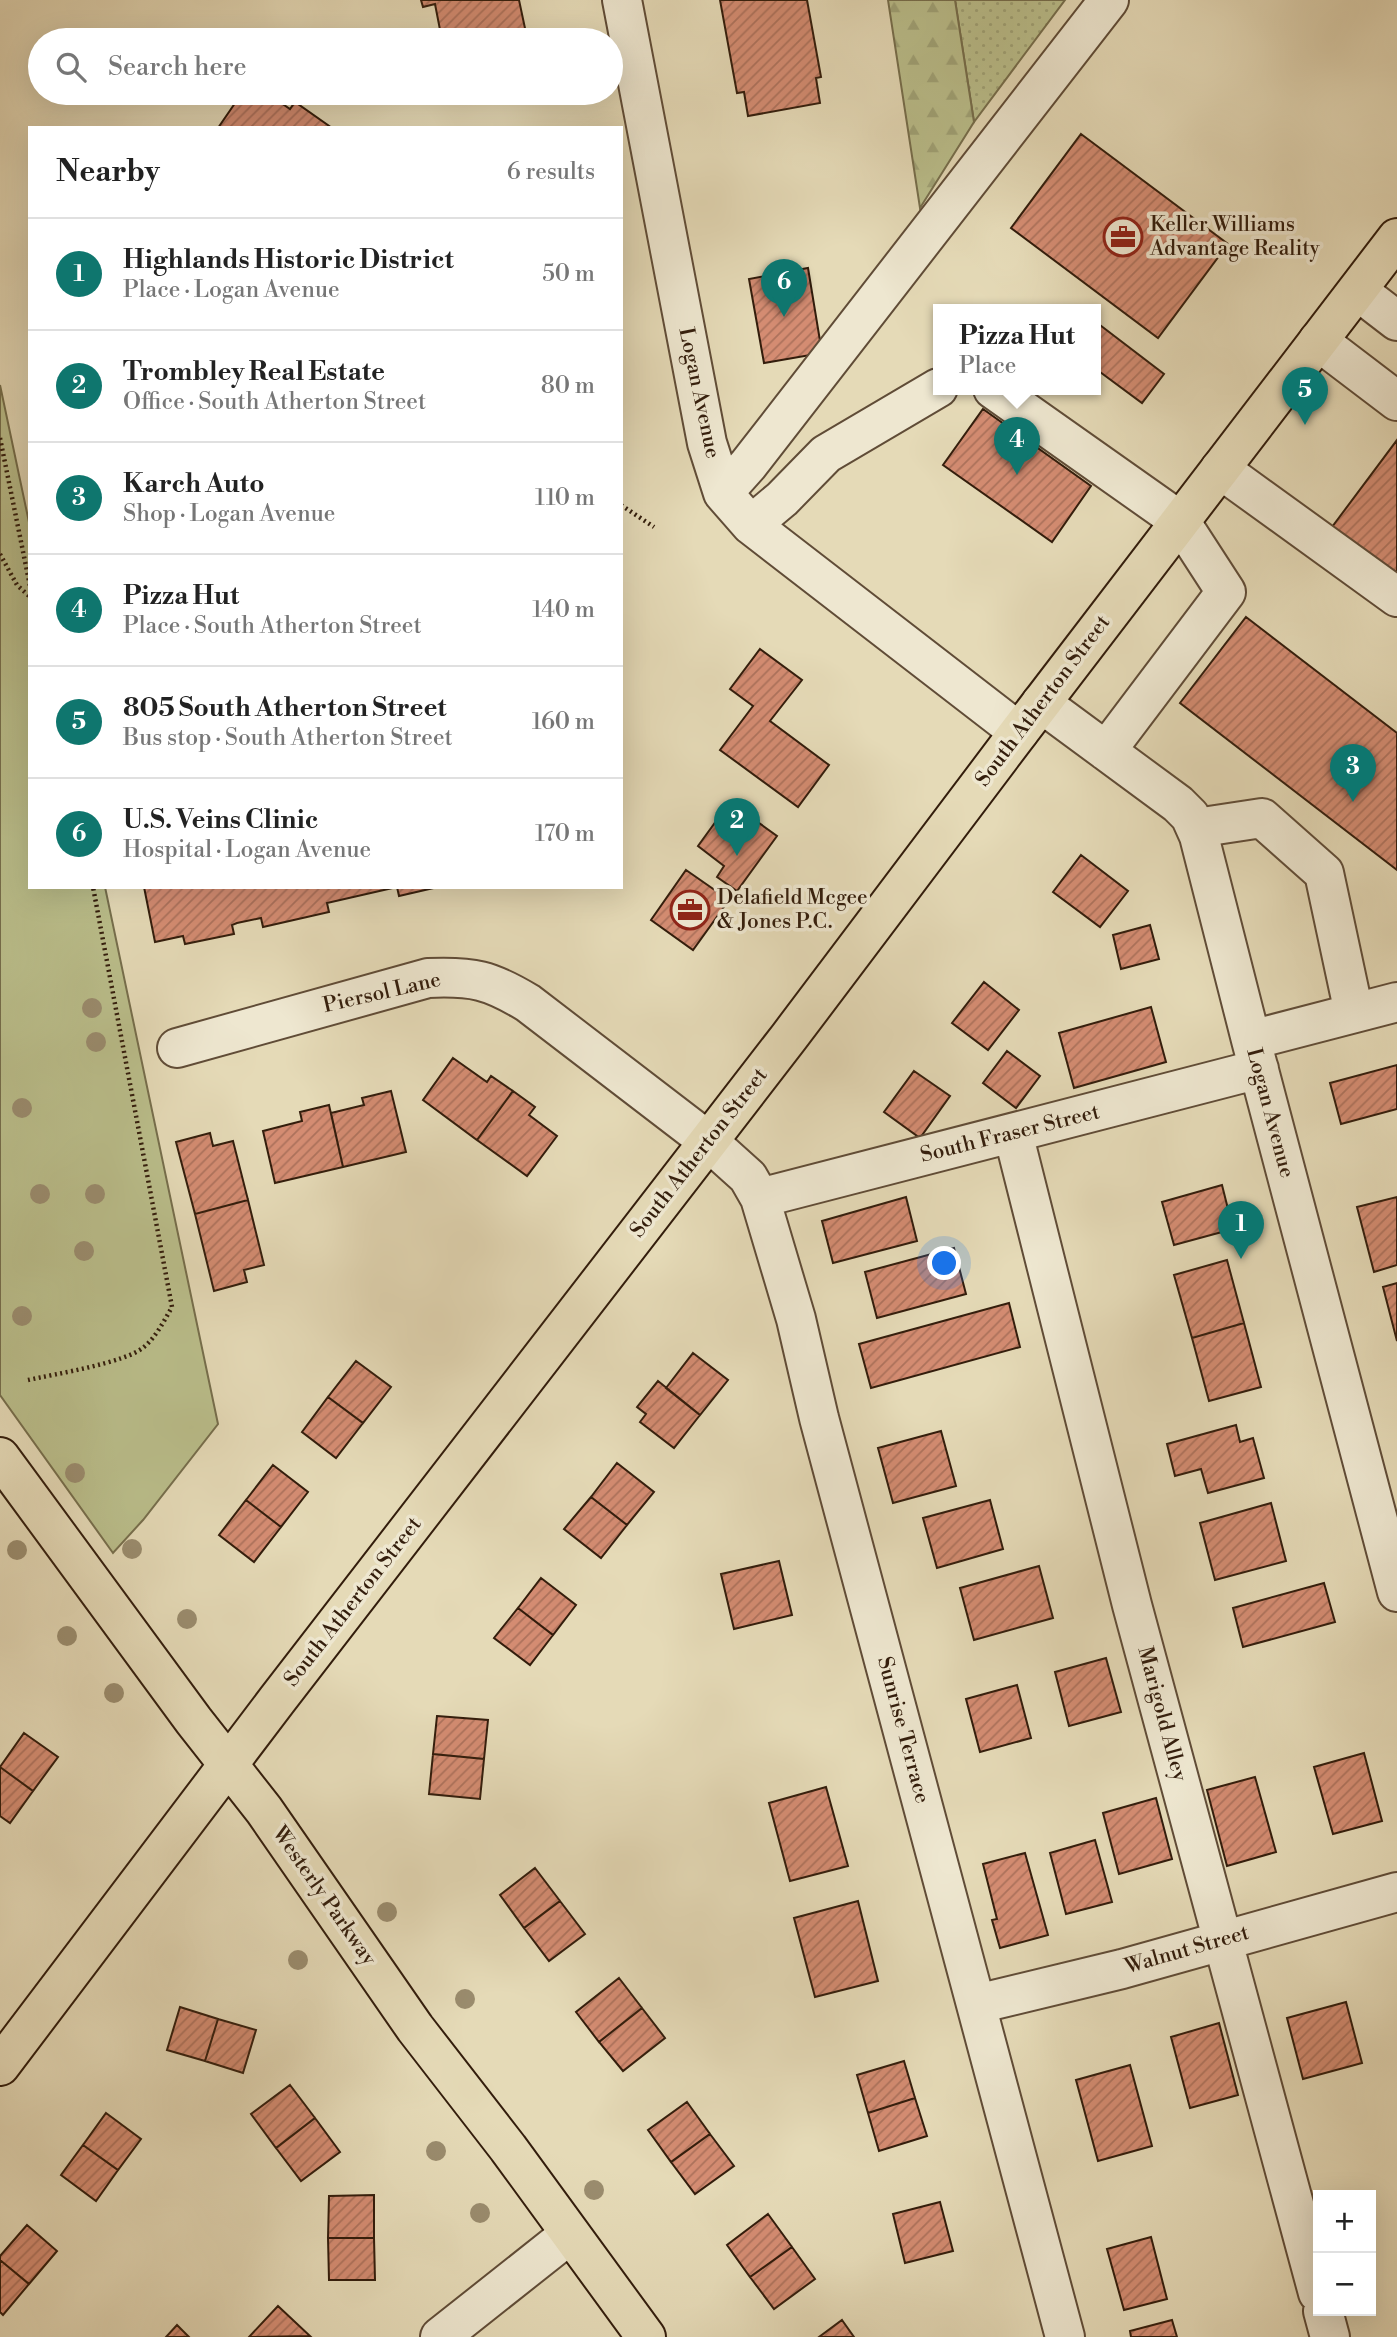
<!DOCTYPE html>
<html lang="en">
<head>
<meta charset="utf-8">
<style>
	body { margin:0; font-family:"Libre Bodoni",serif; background:#f6f6f6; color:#222 }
	.controls { position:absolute; right:21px; bottom:21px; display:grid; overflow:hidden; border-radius:0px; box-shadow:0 7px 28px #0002 }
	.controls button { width:63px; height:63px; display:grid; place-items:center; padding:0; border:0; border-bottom:2px solid #e0e0e0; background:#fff; color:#222; font:35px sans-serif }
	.you { position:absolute; left:945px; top:1264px; width:24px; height:24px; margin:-18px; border:5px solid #fff; border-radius:50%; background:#1a73e8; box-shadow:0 0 0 10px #1a73e833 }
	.badge { display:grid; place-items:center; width:46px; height:46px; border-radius:50%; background:#0f766e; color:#fff; font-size:23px; font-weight:700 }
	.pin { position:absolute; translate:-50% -58px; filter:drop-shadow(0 2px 4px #0008) }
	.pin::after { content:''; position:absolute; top:37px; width:24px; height:21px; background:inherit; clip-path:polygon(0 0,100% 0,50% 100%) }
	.popup { position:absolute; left:933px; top:304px; width:168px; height:91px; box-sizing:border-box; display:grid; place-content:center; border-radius:0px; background:#fff; filter:drop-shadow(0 2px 5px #0005); font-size:23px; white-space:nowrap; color:#767676 }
	.popup b { font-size:26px; color:#222 }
	.popup::after { content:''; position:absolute; left:50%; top:100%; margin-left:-14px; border:14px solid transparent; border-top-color:#fff }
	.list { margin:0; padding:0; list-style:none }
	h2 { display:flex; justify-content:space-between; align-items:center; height:91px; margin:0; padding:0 28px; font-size:30px }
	h2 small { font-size:23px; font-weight:400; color:#767676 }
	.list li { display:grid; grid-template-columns:46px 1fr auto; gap:21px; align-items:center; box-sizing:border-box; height:112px; padding:0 28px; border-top:2px solid #e0e0e0 }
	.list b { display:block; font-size:26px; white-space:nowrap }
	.list p { margin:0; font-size:23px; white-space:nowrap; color:#767676 }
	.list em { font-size:23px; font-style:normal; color:#767676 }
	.icon { flex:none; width:38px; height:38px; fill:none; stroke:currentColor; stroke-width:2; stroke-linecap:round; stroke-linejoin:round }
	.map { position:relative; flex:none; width:1397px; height:2337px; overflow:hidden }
	.search { position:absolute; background:#fff; box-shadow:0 7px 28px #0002; left:28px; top:28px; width:595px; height:77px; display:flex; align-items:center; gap:18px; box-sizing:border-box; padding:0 24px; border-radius:38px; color:#767676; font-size:26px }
	.panel { position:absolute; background:#fff; box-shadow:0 7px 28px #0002; left:28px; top:126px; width:595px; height:763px; border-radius:0px }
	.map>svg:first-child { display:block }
</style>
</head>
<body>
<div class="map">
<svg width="1397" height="2337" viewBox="0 0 1397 2337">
	<defs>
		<pattern id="grass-dots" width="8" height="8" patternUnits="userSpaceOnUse" patternTransform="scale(1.75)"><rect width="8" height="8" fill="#babe8b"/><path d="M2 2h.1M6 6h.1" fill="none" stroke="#a0a377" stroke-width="1.8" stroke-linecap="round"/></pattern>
		<pattern id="forest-firs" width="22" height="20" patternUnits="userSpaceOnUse" patternTransform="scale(1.75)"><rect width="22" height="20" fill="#babe8b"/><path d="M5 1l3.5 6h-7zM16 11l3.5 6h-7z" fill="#a0a377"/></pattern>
		<pattern id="building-hatch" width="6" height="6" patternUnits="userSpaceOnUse" patternTransform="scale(1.75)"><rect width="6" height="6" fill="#d48c72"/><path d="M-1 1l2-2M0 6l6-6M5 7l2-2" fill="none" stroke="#ad725c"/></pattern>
	</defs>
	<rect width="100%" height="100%" fill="#e5dab7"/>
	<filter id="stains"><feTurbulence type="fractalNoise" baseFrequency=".00286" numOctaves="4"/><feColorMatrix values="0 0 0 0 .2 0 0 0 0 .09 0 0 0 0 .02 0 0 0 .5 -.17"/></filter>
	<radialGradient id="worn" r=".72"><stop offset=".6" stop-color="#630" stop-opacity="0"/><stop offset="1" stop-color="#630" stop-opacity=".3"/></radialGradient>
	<path fill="url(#grass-dots)" stroke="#766e4c" stroke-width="2" d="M 955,0 L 1065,0 L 974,122 Z"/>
	<path fill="url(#forest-firs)" stroke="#766e4c" stroke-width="2" d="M 888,0 L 955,0 L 974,122 L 920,208 Z"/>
	<path fill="#babe8b" stroke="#766e4c" stroke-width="2" d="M 0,385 L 30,527 L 30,887 L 105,887 L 218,1424 L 143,1520 L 113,1553 L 0,1395 Z"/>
	<path fill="url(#building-hatch)" stroke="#331d0c" stroke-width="2" d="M 421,0 L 519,0 L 526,33 L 492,40 L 442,40 L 435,4 L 423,7 Z
		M 720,0 L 807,0 L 821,77 L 816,78 L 820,103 L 748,116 L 744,92 L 737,93 Z
		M 242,93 L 267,93 L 290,109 L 295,102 L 332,128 L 218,128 Z
		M 1081,134 L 1228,244 L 1158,338 L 1011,228 Z
		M 808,268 L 822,353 L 764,363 L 749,279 Z
		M 1096,322 L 1164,374 L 1142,403 L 1096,369 Z
		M 983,409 L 1091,486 L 1052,542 L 943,465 Z
		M 1397,440 L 1397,582 L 1329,531 Z
		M 1246,617 L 1397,733 L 1397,870 L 1180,703 Z
		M 760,649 L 802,680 L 770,721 L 829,765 L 798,807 L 720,750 L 753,706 L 730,689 Z
		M 730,802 L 777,836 L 737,891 L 717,877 L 724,866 L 698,846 Z
		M 1081,855 L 1128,891 L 1100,927 L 1053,892 Z
		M 686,870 L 729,900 L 693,950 L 651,920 Z
		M 144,887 L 397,887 L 327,903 L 329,912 L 263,927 L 261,918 L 237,923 L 232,925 L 234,934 L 185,944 L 183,936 L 155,942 Z
		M 397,887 L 438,887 L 399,896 Z
		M 1150,925 L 1159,959 L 1121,969 L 1113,935 Z
		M 984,982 L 1019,1010 L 988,1050 L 952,1023 Z
		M 1151,1007 L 1166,1062 L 1074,1088 L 1059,1033 Z
		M 1007,1051 L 1040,1076 L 1016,1108 L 983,1083 Z
		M 453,1058 L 487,1082 L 491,1076 L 513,1091 L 477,1140 L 423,1100 Z
		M 1397,1065 L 1397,1109 L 1341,1124 L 1330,1083 Z
		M 914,1071 L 950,1096 L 920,1138 L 884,1112 Z
		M 391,1091 L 406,1152 L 343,1167 L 331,1113 L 364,1105 L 362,1098 Z
		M 513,1091 L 535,1107 L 529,1115 L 557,1136 L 527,1176 L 477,1140 Z
		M 329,1105 L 343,1167 L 275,1183 L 263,1131 L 302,1121 L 300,1112 Z
		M 210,1133 L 213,1146 L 233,1141 L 248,1200 L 195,1214 L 176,1142 Z
		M 1222,1185 L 1233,1229 L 1174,1245 L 1162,1202 Z
		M 906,1197 L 917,1241 L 833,1263 L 822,1221 Z
		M 1397,1197 L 1397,1265 L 1374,1272 L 1357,1207 Z
		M 248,1200 L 264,1265 L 244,1270 L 247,1282 L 214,1291 L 195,1214 Z
		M 954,1248 L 966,1294 L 877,1318 L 865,1272 Z
		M 1227,1260 L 1244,1323 L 1192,1338 L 1174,1275 Z
		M 1397,1283 L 1397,1341 L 1383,1287 Z
		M 1009,1303 L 1020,1347 L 871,1388 L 859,1344 Z
		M 1244,1323 L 1261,1387 L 1209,1401 L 1192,1338 Z
		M 693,1353 L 728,1380 L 700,1415 L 666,1388 Z
		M 356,1361 L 391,1387 L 363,1423 L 328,1397 Z
		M 658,1381 L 700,1415 L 674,1448 L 640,1422 L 646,1414 L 637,1407 Z
		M 328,1397 L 363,1423 L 336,1458 L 302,1432 Z
		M 1236,1425 L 1240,1442 L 1253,1438 L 1264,1478 L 1208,1493 L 1201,1469 L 1175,1476 L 1167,1444 Z
		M 941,1431 L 956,1486 L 893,1503 L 878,1448 Z
		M 617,1463 L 654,1492 L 627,1525 L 591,1497 Z
		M 273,1465 L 308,1492 L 281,1527 L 246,1500 Z
		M 591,1497 L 627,1525 L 601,1558 L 564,1529 Z
		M 246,1500 L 281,1527 L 254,1562 L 219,1535 Z
		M 990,1500 L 1003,1549 L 937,1568 L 923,1518 Z
		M 1271,1503 L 1286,1561 L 1215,1580 L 1200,1523 Z
		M 779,1561 L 792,1615 L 734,1629 L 721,1574 Z
		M 1039,1566 L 1053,1618 L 974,1640 L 960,1588 Z
		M 541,1578 L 576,1605 L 553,1635 L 518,1608 Z
		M 1324,1583 L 1335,1622 L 1243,1647 L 1233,1608 Z
		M 518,1608 L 553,1635 L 530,1665 L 494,1638 Z
		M 1106,1658 L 1121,1712 L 1069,1726 L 1055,1672 Z
		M 1017,1685 L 1031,1738 L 980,1752 L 966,1699 Z
		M 437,1716 L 488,1720 L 484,1759 L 433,1754 Z
		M 24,1733 L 58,1757 L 33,1791 L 0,1767 Z
		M 1364,1753 L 1382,1821 L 1333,1834 L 1314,1767 Z
		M 433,1754 L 484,1759 L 480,1799 L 429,1794 Z
		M 0,1767 L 33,1791 L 10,1823 L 0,1816 Z
		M 1255,1777 L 1276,1852 L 1227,1866 L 1207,1790 Z
		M 826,1787 L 848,1866 L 790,1881 L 769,1803 Z
		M 1156,1798 L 1172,1859 L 1119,1874 L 1103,1813 Z
		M 1095,1840 L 1112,1902 L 1066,1914 L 1050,1853 Z
		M 1025,1853 L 1048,1935 L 1000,1948 L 992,1920 L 997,1919 L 983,1864 Z
		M 535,1868 L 560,1901 L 524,1928 L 500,1895 Z
		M 560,1901 L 585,1934 L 549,1961 L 524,1928 Z
		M 858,1901 L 878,1981 L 815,1997 L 794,1918 Z
		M 619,1978 L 642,2008 L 599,2042 L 576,2012 Z
		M 1346,2002 L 1362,2063 L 1303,2079 L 1287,2018 Z
		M 180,2007 L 218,2019 L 205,2061 L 167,2050 Z
		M 642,2008 L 665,2038 L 623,2071 L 599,2042 Z
		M 218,2019 L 256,2030 L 243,2073 L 205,2061 Z
		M 1219,2023 L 1238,2095 L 1190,2108 L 1171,2037 Z
		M 904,2061 L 915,2098 L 868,2113 L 857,2075 Z
		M 1130,2065 L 1152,2146 L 1098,2161 L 1076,2080 Z
		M 290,2085 L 315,2118 L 276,2148 L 251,2114 Z
		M 915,2098 L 927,2136 L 879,2151 L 868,2113 Z
		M 687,2102 L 710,2134 L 671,2162 L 648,2130 Z
		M 106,2113 L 141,2139 L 118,2170 L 83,2145 Z
		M 315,2118 L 340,2152 L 301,2181 L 276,2148 Z
		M 710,2134 L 734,2166 L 695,2194 L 671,2162 Z
		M 83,2145 L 118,2170 L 96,2201 L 61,2175 Z
		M 374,2195 L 374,2238 L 328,2238 L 329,2196 Z
		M 940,2202 L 953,2251 L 905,2263 L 893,2214 Z
		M 768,2214 L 792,2247 L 750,2277 L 727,2245 Z
		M 27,2225 L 57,2251 L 29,2284 L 0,2260 L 0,2256 Z
		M 1151,2237 L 1167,2299 L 1124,2310 L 1107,2249 Z
		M 328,2238 L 374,2238 L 375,2280 L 329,2280 Z
		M 792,2247 L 815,2279 L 774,2309 L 750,2277 Z
		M 0,2260 L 29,2284 L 3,2315 L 0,2312 Z
		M 278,2306 L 310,2336 L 249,2337 Z
		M 842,2320 L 854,2337 L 819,2337 Z
		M 1172,2320 L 1177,2337 L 1131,2337 L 1130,2331 Z
		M 177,2325 L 189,2337 L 166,2337 Z"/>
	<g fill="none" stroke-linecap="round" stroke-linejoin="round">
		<defs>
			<path id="minor" d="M 622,0 L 707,443 L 723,493 L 751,525 L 1019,732
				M 1358,291 L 1397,321
				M 1318,341 L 1397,401
				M 993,389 L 1180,521 L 1226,592 L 1106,751
				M 1220,469 L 1397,597
				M 723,493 L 748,465 L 1109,0
				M 751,525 L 782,499 L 826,454 L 938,388
				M 1041,703 L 1178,804 L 1190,816 L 1199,836 L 1251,1040 L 1397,1592
				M 1196,828 L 1262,818 L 1324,873 L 1354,1013
				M 1251,1040 L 1397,1002
				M 177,1048 L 428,978 C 473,976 490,980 528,1003 L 708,1141 L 748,1177 L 760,1198 L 796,1319 L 819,1418 L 1065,2337
				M 1013,1133 L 1132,1605 L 1318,2293
				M 760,1198 L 1259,1069
				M 977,2004 L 1122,1969 L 1397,1892
				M 1323,2311 L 1330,2337
				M 440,2337 L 570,2234"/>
			<path id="major" d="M 0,1457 L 194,1721 L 264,1810 L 415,2028 L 508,2148 L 646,2337
				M 0,2066 L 277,1700 L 789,1037 L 1019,732 L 1397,238"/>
		</defs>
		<use href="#minor" stroke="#604c37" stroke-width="42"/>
		<use href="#major" stroke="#331d0c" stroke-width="42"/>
		<path stroke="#331d0c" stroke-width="4.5" stroke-dasharray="2 3.5" stroke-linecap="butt" d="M 0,438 L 30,586
			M 621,505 L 654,527
			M 0,554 L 17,585 L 30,597
			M 28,1380 C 55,1374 125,1363 144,1347 C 156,1337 164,1321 172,1307 L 93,887"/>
		<use href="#minor" stroke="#eee7d0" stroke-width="38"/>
		<use href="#major" stroke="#e5dab7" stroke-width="38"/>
	</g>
	<g fill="#9a8c6e">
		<circle cx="92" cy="1008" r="10"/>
		<circle cx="96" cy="1042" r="10"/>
		<circle cx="22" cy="1108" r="10"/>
		<circle cx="40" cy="1194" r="10"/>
		<circle cx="95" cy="1194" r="10"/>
		<circle cx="84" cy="1251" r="10"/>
		<circle cx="22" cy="1316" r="10"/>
		<circle cx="75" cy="1473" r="10"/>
		<circle cx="132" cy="1549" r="10"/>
		<circle cx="17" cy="1550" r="10"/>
		<circle cx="187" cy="1619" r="10"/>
		<circle cx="67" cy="1636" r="10"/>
		<circle cx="114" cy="1693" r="10"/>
		<circle cx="387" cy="1912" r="10"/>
		<circle cx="298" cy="1960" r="10"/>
		<circle cx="465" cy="1999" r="10"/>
		<circle cx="436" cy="2151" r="10"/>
		<circle cx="594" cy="2190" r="10"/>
		<circle cx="480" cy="2213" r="10"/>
	</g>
	<defs>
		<symbol id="office-ring" viewBox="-11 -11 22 22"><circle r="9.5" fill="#eee7d0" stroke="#8f2418" stroke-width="1.5"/><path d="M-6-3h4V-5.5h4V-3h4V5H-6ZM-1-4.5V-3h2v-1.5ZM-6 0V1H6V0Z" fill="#8f2418"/></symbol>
	</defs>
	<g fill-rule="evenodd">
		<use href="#office-ring" x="1101" y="215" width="44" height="44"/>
		<use href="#office-ring" x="668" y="888" width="44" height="44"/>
	</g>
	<g text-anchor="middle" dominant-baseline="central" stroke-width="7" stroke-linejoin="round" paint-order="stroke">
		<g font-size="21" fill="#331d0c" stroke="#eee7d0" text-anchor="start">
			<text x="1150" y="225">Keller Williams<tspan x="1150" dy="24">Advantage Reality</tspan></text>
			<text x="717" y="898">Delafield Mcgee<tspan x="717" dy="24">&amp; Jones P.C.</tspan></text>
		</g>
		<g font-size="21" fill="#331d0c" stroke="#eee7d0">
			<text transform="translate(699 393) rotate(78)">Logan Avenue</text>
			<text transform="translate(1043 701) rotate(-53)">South Atherton Street</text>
			<text transform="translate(382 993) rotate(-13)">Piersol Lane</text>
			<text transform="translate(1270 1113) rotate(75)">Logan Avenue</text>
			<text transform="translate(1010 1134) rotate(-14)">South Fraser Street</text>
			<text transform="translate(699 1153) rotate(-52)">South Atherton Street</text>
			<text transform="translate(353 1602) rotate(-52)">South Atherton Street</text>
			<text transform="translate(1162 1714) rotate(75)">Marigold Alley</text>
			<text transform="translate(903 1730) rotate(75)">Sunrise Terrace</text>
			<text transform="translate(324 1896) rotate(55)">Westerly Parkway</text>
			<text transform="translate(1187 1950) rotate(-16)">Walnut Street</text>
		</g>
	</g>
	<rect width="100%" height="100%" filter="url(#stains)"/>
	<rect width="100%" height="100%" fill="url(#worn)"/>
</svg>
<div class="controls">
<button>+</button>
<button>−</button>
</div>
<div class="you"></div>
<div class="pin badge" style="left:1241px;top:1259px">1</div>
<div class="pin badge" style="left:737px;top:856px">2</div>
<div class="pin badge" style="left:1353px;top:802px">3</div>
<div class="pin badge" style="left:1017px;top:475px">4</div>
<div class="popup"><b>Pizza Hut</b>Place</div>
<div class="pin badge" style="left:1305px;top:425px">5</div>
<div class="pin badge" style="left:784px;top:317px">6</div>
<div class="search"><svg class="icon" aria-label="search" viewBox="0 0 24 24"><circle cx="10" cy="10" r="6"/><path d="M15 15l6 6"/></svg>Search here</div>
<section class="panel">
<h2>Nearby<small>6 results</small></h2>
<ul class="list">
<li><span class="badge">1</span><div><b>Highlands Historic District</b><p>Place · Logan Avenue</p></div><em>50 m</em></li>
<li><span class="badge">2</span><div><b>Trombley Real Estate</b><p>Office · South Atherton Street</p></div><em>80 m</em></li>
<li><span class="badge">3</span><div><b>Karch Auto</b><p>Shop · Logan Avenue</p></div><em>110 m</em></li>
<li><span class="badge">4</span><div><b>Pizza Hut</b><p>Place · South Atherton Street</p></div><em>140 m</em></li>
<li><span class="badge">5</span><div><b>805 South Atherton Street</b><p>Bus stop · South Atherton Street</p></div><em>160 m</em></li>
<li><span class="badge">6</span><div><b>U.S. Veins Clinic</b><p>Hospital · Logan Avenue</p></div><em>170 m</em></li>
</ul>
</section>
</div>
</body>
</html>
